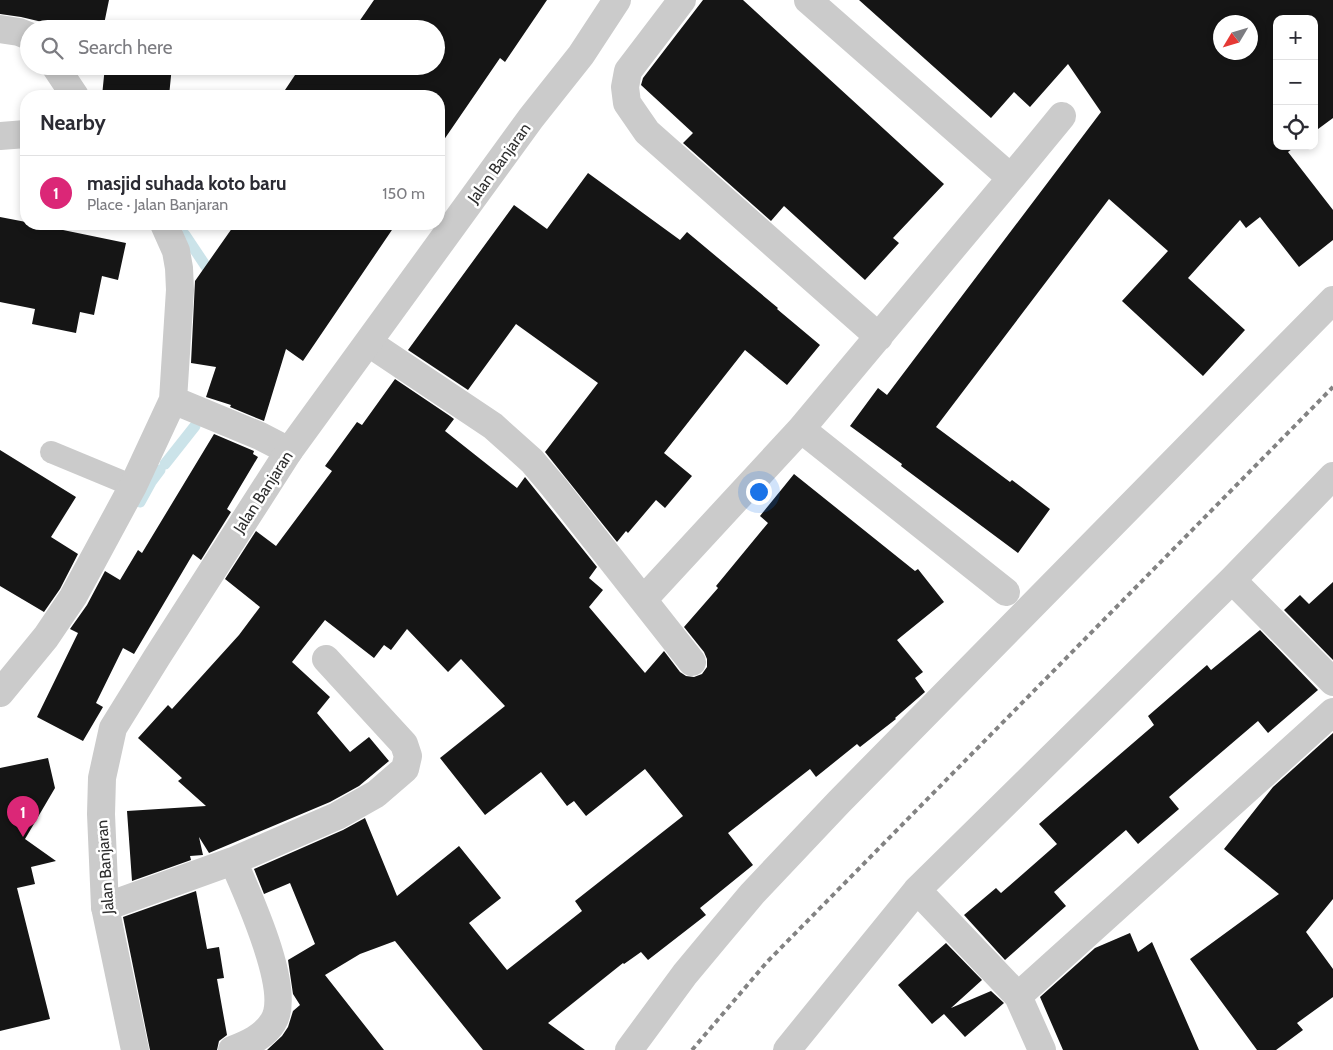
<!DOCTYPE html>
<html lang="en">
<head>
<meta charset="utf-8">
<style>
	body { margin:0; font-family:Cabin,sans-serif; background:#f7f7f7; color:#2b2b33 }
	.controls { position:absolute; right:15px; top:15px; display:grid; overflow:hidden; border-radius:10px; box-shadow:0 2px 8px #0003 }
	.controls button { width:45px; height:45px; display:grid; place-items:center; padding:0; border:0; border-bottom:1px solid #e1e1e2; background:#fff; color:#2b2b33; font:25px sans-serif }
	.compass { position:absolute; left:1213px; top:15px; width:45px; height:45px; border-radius:50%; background:#fff; box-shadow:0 2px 8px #0003; rotate:232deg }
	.you { position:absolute; left:758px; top:491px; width:18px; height:18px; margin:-12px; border:4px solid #fff; border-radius:50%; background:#1a73e8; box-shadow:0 0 0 8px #1a73e833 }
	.badge { display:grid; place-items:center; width:32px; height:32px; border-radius:50%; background:#db2777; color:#fff; font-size:16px; font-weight:700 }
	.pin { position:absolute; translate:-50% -41px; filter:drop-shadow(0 1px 2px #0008) }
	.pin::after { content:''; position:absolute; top:26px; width:18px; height:15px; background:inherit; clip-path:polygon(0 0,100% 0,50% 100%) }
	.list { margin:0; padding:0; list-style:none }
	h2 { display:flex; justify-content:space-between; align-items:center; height:65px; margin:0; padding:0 20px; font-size:21px }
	h2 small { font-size:16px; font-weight:400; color:#7c7c81 }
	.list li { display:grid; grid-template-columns:32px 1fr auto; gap:15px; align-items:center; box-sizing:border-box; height:75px; padding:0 20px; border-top:1px solid #e1e1e2 }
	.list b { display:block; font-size:19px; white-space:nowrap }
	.list p { margin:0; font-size:16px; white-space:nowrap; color:#7c7c81 }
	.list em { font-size:16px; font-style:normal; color:#7c7c81 }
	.icon { flex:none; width:28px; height:28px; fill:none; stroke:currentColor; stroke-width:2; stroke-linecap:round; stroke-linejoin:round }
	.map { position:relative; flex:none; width:1333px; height:1050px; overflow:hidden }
	.search { position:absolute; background:#fff; box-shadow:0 2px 8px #0003; left:20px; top:20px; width:425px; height:55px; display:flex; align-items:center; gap:12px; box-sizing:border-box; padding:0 18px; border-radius:28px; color:#7c7c81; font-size:19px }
	.panel { position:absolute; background:#fff; box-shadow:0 2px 8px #0003; left:20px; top:90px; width:425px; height:140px; border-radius:20px }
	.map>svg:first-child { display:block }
</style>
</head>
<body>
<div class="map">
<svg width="1333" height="1050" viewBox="0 0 1333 1050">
	<rect width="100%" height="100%" fill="#fff"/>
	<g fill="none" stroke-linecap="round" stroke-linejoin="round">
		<path stroke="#cbe3e9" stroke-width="11" d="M 185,235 L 213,277
			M 165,464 L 195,426
			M 140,502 L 151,482 L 160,470"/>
	</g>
	<path fill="#151515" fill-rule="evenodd" d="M 0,0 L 109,0 L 103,29 L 72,29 L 21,17 L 0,14 Z
		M 374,0 L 547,0 L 505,62 L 500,58 L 439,147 L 439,96 L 281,96 L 301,66 L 436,66 L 436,29 L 354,29 Z
		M 703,0 L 743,0 L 944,184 L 893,238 L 899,243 L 865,280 L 784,206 L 771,221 L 683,143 L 693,133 L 641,85 L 643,78 Z
		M 859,0 L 1333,0 L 1333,118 L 1314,132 L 1314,19 L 1277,19 L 1277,146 L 1296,146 L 1288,152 L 1333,210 L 1333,240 L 1299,267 L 1260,217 L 1246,228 L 1240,220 L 1188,278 L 1245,330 L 1203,376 L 1122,301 L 1168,251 L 1109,199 L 936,427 L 1010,482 L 1012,480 L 1050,509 L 1018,553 L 901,466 L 902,464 L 850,426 L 878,388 L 887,395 L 1101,112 L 1068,64 L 1030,107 L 1014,92 L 991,118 ZM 1220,22 L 1250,22 L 1250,52 L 1220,52 Z
		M 105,66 L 172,66 L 169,96 L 102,96 Z
		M 588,173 L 680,240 L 687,232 L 778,308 L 777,309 L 820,345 L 787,385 L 745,350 L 664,453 L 692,476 L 665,508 L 656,500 L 628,533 L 626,531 L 617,542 L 545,452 L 598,383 L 516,324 L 468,390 L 408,350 L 514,205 L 547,229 Z
		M 0,217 L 26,222 L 26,224 L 34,224 L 126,243 L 118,280 L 102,276 L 94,315 L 80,312 L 76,333 L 32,324 L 35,309 L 0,302 Z
		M 235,224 L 396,224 L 303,361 L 286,349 L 264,421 L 230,407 L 231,405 L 206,397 L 216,367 L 191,363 L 195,281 Z
		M 395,379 L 450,416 L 454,419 L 445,431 L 517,488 L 525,477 L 597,567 L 589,578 L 603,590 L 589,607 L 645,673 L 664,651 L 680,672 L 686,676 L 694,677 L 702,674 L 707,667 L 707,659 L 704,652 L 684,627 L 718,588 L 716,586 L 768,523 L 760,516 L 794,474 L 915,571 L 918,569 L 944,602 L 897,640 L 923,672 L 915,678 L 925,692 L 895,718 L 896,719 L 860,747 L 857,744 L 816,777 L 810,769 L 728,833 L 753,865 L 700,908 L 706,915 L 648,960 L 641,952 L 624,964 L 623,963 L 548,1023 L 585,1050 L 483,1050 L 395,941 L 360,954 L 325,975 L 384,1050 L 267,1050 L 282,1036 L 288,1027 L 293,1011 L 300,1005 L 293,994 L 288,960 L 315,944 L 290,883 L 264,894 L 254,869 L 343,830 L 365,818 L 397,896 L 459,846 L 501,898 L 469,923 L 507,970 L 582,911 L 575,901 L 683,816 L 645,769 L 586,816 L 574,801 L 567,806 L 541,772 L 485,815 L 440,758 L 505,706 L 461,659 L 448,672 L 407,629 L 391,650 L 384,645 L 374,658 L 325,620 L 292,662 L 330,697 L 317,713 L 350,752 L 369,737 L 389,761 L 359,786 L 330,802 L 209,853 L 199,837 L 203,855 L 190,856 L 191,860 L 132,881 L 127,811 L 206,806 L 178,781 L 182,778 L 138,738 L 168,705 L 172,709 L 239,635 L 260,607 L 225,579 L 256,531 L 276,546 L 332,471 L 325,466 L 357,422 L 362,425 Z
		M 214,434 L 254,451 L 253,454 L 258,457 L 227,509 L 231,512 L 201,560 L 193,554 L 134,654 L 123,648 L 96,703 L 103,707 L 83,741 L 37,717 L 78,633 L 70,629 L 87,605 L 105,571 L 120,580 L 138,550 L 142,553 Z
		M 0,450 L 76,497 L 51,537 L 78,554 L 60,589 L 44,612 L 0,586 Z
		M 1333,582 L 1333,660 L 1284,610 L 1300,595 L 1309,604 Z
		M 1260,630 L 1318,690 L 1268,733 L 1258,721 L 1169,797 L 1179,809 L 1138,844 L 1126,830 L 1054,892 L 1066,906 L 1005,960 L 964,915 L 996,888 L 1001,893 L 1057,844 L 1039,824 L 1154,725 L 1148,716 L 1207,665 L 1211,670 Z
		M 1333,733 L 1333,899 L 1306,932 L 1333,969 L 1333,997 L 1297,1023 L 1303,1030 L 1276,1050 L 1257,1050 L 1190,959 L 1279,894 L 1224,849 L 1273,787 Z
		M 48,758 L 55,788 L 25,839 L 56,861 L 31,867 L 35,884 L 17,888 L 50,1019 L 0,1031 L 0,768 Z
		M 196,891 L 207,949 L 219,947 L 224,978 L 217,979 L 227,1035 L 219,1041 L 217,1050 L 150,1050 L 123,917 Z
		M 1130,933 L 1138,952 L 1152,942 L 1199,1050 L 1063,1050 L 1040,997 L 1095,948 Z
		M 946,943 L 982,980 L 951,1008 L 991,991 L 1004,1003 L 965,1037 L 944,1014 L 932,1024 L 898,985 Z"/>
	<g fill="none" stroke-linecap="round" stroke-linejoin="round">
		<path stroke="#cbcbcb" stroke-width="22" d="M 51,452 L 133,486"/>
		<path stroke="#cbcbcb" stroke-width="28" d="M 682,0 L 628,71 L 625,87 L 627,103 L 647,132 L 879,337
			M 0,29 L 19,32 L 29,36
			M 55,66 L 75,96
			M 0,136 L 26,134
			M 1011,178 L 1062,116
			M 164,224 L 176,251 L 179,268 L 180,290 L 173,400 L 260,436 L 289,451
			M 369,343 L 493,426 L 532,461 L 554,487 L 692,662
			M 801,429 L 1006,592
			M 1232,580 L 1333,682
			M 643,600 L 801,429 L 1011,178 L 808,0
			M 0,693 L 46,637 L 73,597 L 133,486 L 173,400
			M 917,890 L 1018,996 L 1042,1050
			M 105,907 L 233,861 L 337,816 L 376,794 L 405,769 L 408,756 L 404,744 L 326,659
			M 1018,996 L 1333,712
			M 232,1050 C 247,1044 264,1037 273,1022 C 293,991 247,893 233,861
			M 629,1050 L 685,974 L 715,938 L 752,894 L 839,802 L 1333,300
			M 787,1050 L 917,890 L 1232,580 L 1333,476"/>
		<path stroke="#cbcbcb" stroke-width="28" d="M 135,1050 L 105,907 L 101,814 L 102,778 L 113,728 L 157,657 L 289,451 L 531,118 L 581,55 L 617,0"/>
		<path stroke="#838383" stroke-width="4" stroke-dasharray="5 4" stroke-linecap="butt" d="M 692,1050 L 767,962 L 1333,387"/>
	</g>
	<g text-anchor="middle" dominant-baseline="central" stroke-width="5" stroke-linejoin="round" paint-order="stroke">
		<g font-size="16" fill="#2e2e2e" stroke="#fff">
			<text transform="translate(499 163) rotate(-54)">Jalan Banjaran</text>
			<text transform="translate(263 492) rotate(-57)">Jalan Banjaran</text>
			<text transform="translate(105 867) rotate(-94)">Jalan Banjaran</text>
		</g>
	</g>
</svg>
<div class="controls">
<button>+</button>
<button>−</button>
<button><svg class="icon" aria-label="locate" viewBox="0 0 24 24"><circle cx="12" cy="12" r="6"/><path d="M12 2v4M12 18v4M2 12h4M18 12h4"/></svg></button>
</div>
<svg class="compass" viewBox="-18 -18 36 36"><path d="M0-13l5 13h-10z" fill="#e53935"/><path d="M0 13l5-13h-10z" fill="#7c7c81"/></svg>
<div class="you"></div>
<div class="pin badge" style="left:23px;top:837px">1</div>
<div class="search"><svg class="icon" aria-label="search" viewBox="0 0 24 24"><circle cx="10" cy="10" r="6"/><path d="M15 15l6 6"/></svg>Search here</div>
<section class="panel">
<h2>Nearby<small></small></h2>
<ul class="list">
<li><span class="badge">1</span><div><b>masjid suhada koto baru</b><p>Place · Jalan Banjaran</p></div><em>150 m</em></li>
</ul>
</section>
</div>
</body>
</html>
